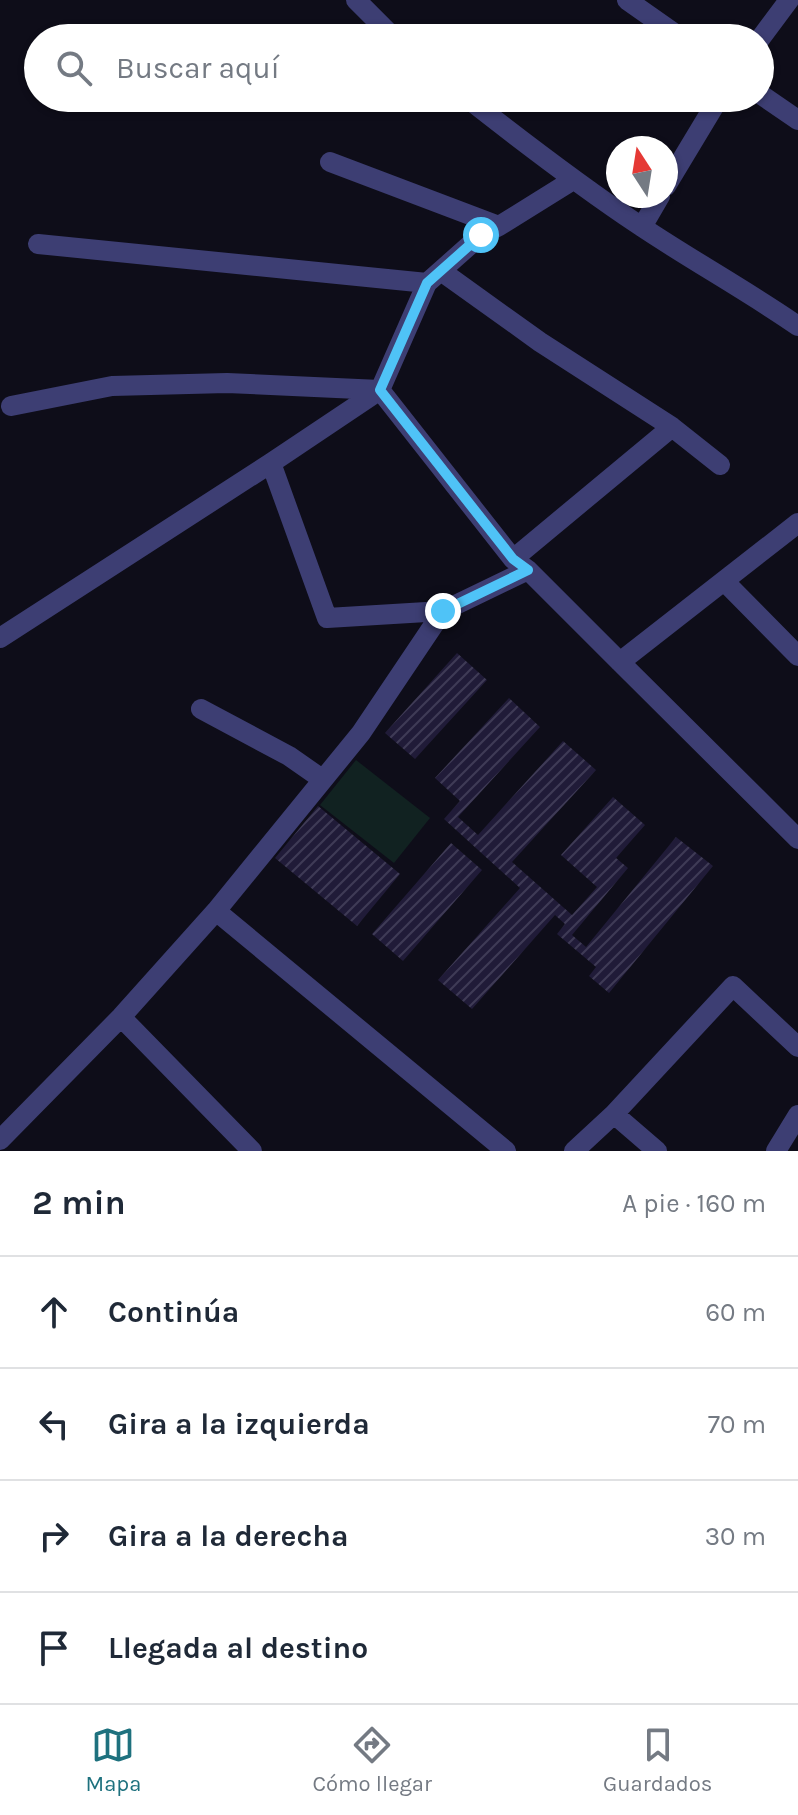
<!DOCTYPE html>
<html lang="es">
<head>
<meta charset="utf-8">
<style>
	body { margin:0; font-family:Karla,sans-serif; background:#f6f6f7; color:#1f2937 }
	.compass { position:absolute; left:606px; top:136px; width:72px; height:72px; border-radius:50%; background:#fff; box-shadow:0 2px 6px #0004; rotate:348deg }
	.stop { position:absolute; width:24px; height:24px; margin:-18px; border:6px solid #4fc3f7; border-radius:50%; background:#fff }
	.stop.end { background:#4fc3f7; border-color:#fff; box-shadow:0 2px 8px #0008 }
	.list { margin:0; padding:0; list-style:none }
	h2 { display:flex; justify-content:space-between; align-items:center; height:104px; margin:0; padding:0 32px; font-size:34px }
	h2 small { font-size:26px; font-weight:400; color:#747a83 }
	.list li { display:grid; grid-template-columns:52px 1fr auto; gap:24px; align-items:center; box-sizing:border-box; height:112px; padding:0 32px; border-top:2px solid #e0e1e3 }
	.list b { display:block; font-size:30px; white-space:nowrap }
	.list em { font-size:26px; font-style:normal; color:#747a83 }
	.icon { flex:none; width:44px; height:44px; fill:none; stroke:currentColor; stroke-width:2; stroke-linecap:round; stroke-linejoin:round }
	.map { position:relative; flex:none; width:798px; height:1151px; overflow:hidden }
	.search { position:absolute; background:#fff; box-shadow:0 2px 6px #0004; left:24px; right:24px; top:24px; height:88px; display:flex; align-items:center; gap:20px; box-sizing:border-box; padding:0 28px; border-radius:44px; color:#747a83; font-size:30px }
	.sheet { height:552px; background:#fff }
	nav { display:flex; justify-content:space-around; align-items:center; box-sizing:border-box; height:112px; border-top:2px solid #e0e1e3; background:#fff; font-size:22px; color:#747a83 }
	nav a { display:grid; justify-items:center; gap:4px }
	nav .on { color:#1e717e }
	.map>svg:first-child { display:block }
</style>
</head>
<body>
<div class="map">
<svg width="798" height="1151" viewBox="0 0 798 1151">
	<defs>
		<pattern id="building-hatch" width="6" height="6" patternUnits="userSpaceOnUse" patternTransform="scale(2)"><rect width="6" height="6" fill="#201b38"/><path d="M-1 1l2-2M0 6l6-6M5 7l2-2" fill="none" stroke="#3f3b56"/></pattern>
	</defs>
	<rect width="100%" height="100%" fill="#0e0d19"/>
	<path fill="#112221" d="M 356,760 L 430,818 L 394,863 L 320,805 Z"/>
	<path fill="url(#building-hatch)" d="M 457,653 L 487,680 L 415,759 L 385,733 Z
		M 509,698 L 540,727 L 458,817 L 478,835 L 563,741 L 596,770 L 512,862 L 572,915 L 597,887 L 561,855 L 613,797 L 645,825 L 616,858 L 628,868 L 572,935 L 586,947 L 676,837 L 713,866 L 609,993 L 589,976 L 596,967 L 557,934 L 565,924 L 555,915 L 472,1009 L 438,980 L 520,888 L 444,819 L 460,801 L 435,778 Z
		M 318,806 L 400,874 L 357,926 L 275,858 Z
		M 451,843 L 482,870 L 403,961 L 372,934 Z"/>
	<g fill="none" stroke-linecap="round" stroke-linejoin="round">
		<path stroke="#3d3e73" stroke-width="20" d="M 356,0 L 394,38
			M 627,0 L 681,38
			M 760,39 L 789,0
			M 760,94 L 798,120
			M 467,98 C 523,142 579,185 639,225 C 691,260 746,290 798,326
			M 330,162 L 499,226
			M 666,186 L 719,98
			M 642,227 L 660,196
			M 38,244 L 427,283
			M 441,271 L 540,342 L 672,427 L 720,465
			M 11,406 L 112,386 L 227,383 L 380,390 L 513,559 L 528,570 L 620,662
			M 271,463 L 327,618 L 443,611 L 528,570
			M 798,523 L 620,662 L 798,839
			M 513,559 L 672,427
			M 724,581 L 798,656
			M 0,638 L 271,463 L 380,390 L 427,283 L 481,235 L 499,226 L 573,180
			M 201,709 L 289,756 L 322,779
			M 216,911 L 506,1151
			M 121,1017 L 252,1151
			M 614,1114 L 657,1151
			M 0,1140 L 121,1017 L 216,911 L 361,733 L 443,611
			M 574,1151 L 614,1114 L 733,986 L 798,1047
			M 776,1151 L 798,1115"/>
	</g>
	<g fill="none" stroke-linecap="round" stroke-linejoin="round">
		<path stroke="#4fc3f7" stroke-width="10" d="M 443,611 L 528,570 L 513,559 L 380,390 L 427,283 L 481,235"/>
	</g>
</svg>
<svg class="compass" viewBox="-18 -18 36 36"><path d="M0-13l5 13h-10z" fill="#e53935"/><path d="M0 13l5-13h-10z" fill="#747a83"/></svg>
<div class="stop" style="left:481px;top:235px"></div>
<div class="stop end" style="left:443px;top:611px"></div>
<div class="search"><svg class="icon" aria-label="search" viewBox="0 0 24 24"><circle cx="10" cy="10" r="6"/><path d="M15 15l6 6"/></svg>Buscar aquí</div>
</div>
<section class="sheet">
<h2>2 min<small>A pie · 160 m</small></h2>
<ul class="list">
<li><svg class="icon" aria-label="ahead" viewBox="0 0 24 24"><path d="M12 20V5M6 11l6-6 6 6"/></svg><div><b>Continúa</b></div><em>60 m</em></li>
<li><svg class="icon" aria-label="left" viewBox="0 0 24 24"><path d="M17 20v-9H6M10 6l-5 5 5 5"/></svg><div><b>Gira a la izquierda</b></div><em>70 m</em></li>
<li><svg class="icon" aria-label="right" viewBox="0 0 24 24"><path d="M7 20v-9h11M14 6l5 5-5 5"/></svg><div><b>Gira a la derecha</b></div><em>30 m</em></li>
<li><svg class="icon" aria-label="arrive" viewBox="0 0 24 24"><path d="M6 21V4h12l-3 4 3 4H6"/></svg><div><b>Llegada al destino</b></div></li>
</ul>
</section>
<nav>
<a class="on"><svg class="icon" aria-label="map" viewBox="0 0 24 24"><path d="M3 6l6-2 6 2 6-2v14l-6 2-6-2-6 2zM9 4v14M15 6v14"/></svg>Mapa</a>
<a><svg class="icon" aria-label="directions" viewBox="0 0 24 24"><path d="M12 3l9 9-9 9-9-9zM9 14v-3h6M13 9l2 2-2 2"/></svg>Cómo llegar</a>
<a><svg class="icon" aria-label="saved" viewBox="0 0 24 24"><path d="M7 4h10v16l-5-4-5 4z"/></svg>Guardados</a>
</nav>
</body>
</html>
